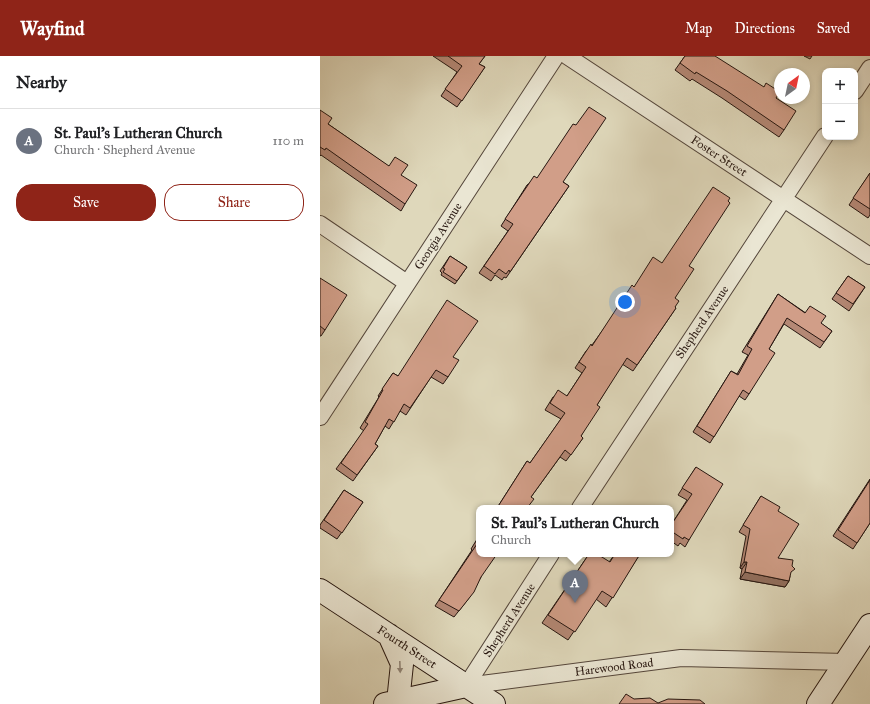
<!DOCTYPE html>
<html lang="en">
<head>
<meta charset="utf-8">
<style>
	body { margin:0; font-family:"IM FELL Great Primer",serif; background:#f6f6f6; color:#202124 }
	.controls { position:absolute; right:12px; top:12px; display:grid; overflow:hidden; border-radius:8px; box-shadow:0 2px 6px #0003 }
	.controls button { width:36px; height:36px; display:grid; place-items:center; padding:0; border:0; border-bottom:1px solid #e0e0e0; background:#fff; color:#202124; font:20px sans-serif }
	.compass { position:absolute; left:454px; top:12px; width:36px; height:36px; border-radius:50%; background:#fff; box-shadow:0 2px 6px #0003; rotate:33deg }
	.you { position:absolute; left:305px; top:246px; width:14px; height:14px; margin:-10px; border:3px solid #fff; border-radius:50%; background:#1a73e8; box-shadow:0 0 0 6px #1a73e833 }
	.badge { display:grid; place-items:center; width:26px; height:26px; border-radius:50%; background:#8f2418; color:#fff; font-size:13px; font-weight:700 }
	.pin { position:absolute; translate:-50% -33px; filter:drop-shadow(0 1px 2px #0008) }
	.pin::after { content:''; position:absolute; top:21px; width:14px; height:12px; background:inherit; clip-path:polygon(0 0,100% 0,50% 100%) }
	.popup { position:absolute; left:156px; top:449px; width:198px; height:52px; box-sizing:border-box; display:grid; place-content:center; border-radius:8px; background:#fff; filter:drop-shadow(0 1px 3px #0005); font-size:13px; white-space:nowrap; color:#757577 }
	.popup b { font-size:15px; color:#202124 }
	.popup::after { content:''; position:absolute; left:50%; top:100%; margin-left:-8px; border:8px solid transparent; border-top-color:#fff }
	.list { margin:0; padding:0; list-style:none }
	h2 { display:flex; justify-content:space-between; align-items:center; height:52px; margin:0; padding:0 16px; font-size:17px }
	h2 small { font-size:13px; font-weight:400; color:#757577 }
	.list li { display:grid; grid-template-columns:26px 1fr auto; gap:12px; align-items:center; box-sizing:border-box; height:64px; padding:0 16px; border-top:1px solid #e0e0e0 }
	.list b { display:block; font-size:15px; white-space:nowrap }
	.list p { margin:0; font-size:13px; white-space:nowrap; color:#757577 }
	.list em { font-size:13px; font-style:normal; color:#757577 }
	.actions { display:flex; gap:8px; padding:12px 16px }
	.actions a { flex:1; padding:9px 0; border:1px solid #8f2418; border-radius:16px; text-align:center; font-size:14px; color:#8f2418 }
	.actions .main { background:#8f2418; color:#fff }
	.map { position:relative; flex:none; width:550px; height:648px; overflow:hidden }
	header { display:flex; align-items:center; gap:24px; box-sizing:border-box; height:56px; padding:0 20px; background:#8f2418; color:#fff }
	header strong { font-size:19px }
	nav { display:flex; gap:22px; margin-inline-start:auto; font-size:14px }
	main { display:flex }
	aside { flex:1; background:#fff }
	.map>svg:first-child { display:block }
</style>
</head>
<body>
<header>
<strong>Wayfind</strong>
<nav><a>Map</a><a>Directions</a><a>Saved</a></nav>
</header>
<main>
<aside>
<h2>Nearby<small></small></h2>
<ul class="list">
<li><span class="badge" style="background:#6b7280">A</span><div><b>St. Paul's Lutheran Church</b><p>Church · Shepherd Avenue</p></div><em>110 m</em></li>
</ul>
<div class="actions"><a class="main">Save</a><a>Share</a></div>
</aside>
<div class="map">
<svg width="550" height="648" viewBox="0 0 550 648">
	<rect width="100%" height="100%" fill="#dfd8bb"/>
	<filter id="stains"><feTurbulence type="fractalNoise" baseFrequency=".005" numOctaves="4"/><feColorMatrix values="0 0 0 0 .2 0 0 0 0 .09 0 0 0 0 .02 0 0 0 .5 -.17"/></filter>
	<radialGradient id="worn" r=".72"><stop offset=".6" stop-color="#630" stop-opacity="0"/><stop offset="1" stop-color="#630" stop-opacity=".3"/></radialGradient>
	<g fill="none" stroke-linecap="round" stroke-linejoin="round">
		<defs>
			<path id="street" d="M 247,0 L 550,200
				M 535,35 L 550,12
				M 0,168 L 87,227
				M 0,361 L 236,0
				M 260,452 L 505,80
				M 146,630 L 361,602 L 526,606
				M 146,630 L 231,498"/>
			<path id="secondary" d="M 0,534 L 174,648
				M 69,579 L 82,608 L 78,646
				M 65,648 L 146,630
				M 498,648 L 550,569"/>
		</defs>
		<use href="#street" stroke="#54463b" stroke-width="18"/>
		<use href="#secondary" stroke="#261610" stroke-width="24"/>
		<use href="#street" stroke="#eae6d3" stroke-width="16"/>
		<use href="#secondary" stroke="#eae6d3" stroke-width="22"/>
	</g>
	<path fill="#b48875" stroke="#261610" d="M 113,0 L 165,0 L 159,8 L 165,11 L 137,51 L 121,40 L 137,16 Z
		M 365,0 L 456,42 L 464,74 L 459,81 L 402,42 L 372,23 L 370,25 L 355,14 Z
		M 484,0 L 492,0 L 490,3 Z
		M 0,54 L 8,68 L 81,119 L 85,148 L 81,155 L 1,99 L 0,100 Z
		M 550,117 L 550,159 L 548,162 L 529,149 Z
		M 217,122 L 243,126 L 249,130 L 186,222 L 184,221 L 182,224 L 175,219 L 171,225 L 159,217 L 188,175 L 181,170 L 207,129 Z
		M 130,200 L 147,211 L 135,228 L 121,219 L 122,217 L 120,215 Z
		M 342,207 L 369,210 L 355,242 L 355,251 L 356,252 L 313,315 L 302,308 L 277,349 L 261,380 L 263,382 L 246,405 L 240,401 L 211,441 L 207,452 L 177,452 L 207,405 L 210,407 L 241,363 L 225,354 L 233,341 L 247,340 L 262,317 L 255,312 L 266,295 L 272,289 L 314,231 Z
		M 528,220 L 545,231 L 529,255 L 512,243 Z
		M 0,222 L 5,274 L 1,280 L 0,280 Z
		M 458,238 L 512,275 L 500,292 L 464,268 L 449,293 L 429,338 L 425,344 L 419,340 L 390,387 L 373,376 L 411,315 L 417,318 L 428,299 L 422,296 Z
		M 133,301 L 128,321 L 123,328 L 111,321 L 86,359 L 80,355 L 69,373 L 65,370 L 55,388 L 58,390 L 33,425 L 16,413 L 44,375 L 40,372 L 59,341 L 58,340 L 73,317 L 78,320 Z
		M 376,411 L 369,484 L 365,491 L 360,487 L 358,490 L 351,485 L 351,469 L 367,444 L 358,439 Z
		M 550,423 L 550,467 L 533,493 L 513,480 Z
		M 24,434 L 43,446 L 17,483 L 0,472 L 0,469 Z
		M 441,440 L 458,455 L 458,502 L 470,520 L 469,525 L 465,531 L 420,523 L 422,513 L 420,512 L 426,480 L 419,476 Z
		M 159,480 L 159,498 L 161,521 L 149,542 L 134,561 L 115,550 L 152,494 L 151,493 Z
		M 269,498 L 289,506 L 295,498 L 320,498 L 286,551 L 276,543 L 248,584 L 222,567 Z"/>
	<path fill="#926f5f" stroke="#261610" d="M 424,506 L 427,506 L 422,513 L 420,512 Z
		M 425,516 L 469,525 L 465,531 L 420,523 Z"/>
	<path fill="#d19e88" stroke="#261610" d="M 128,0 L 165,0 L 159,8 L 165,11 L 142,45 L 125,33 L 142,10 Z
		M 365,0 L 395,0 L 444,31 L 446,27 L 460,36 L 456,42 L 476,55 L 464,74 L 407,35 L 376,16 L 375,18 L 360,7 Z
		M 269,51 L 286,62 L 243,126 L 249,130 L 190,216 L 189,214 L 186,218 L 179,213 L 175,218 L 164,210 L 193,168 L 185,163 L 212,123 L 214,120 L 217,122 L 253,68 L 256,69 Z
		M 0,54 L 12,62 L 8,68 L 69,110 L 75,101 L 88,109 L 81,119 L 97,129 L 85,148 L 6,92 L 5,94 L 0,91 Z
		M 550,117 L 550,153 L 533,142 Z
		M 393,131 L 410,142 L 408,145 L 410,147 L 369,210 L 374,213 L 355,242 L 359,245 L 355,251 L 356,252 L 317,309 L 307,302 L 277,349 L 280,351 L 261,380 L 263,382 L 251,399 L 245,394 L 211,441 L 214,443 L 207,452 L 177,452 L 207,405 L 210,407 L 245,357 L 230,347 L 238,334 L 247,340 L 266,311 L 259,306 L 271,288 L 272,290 L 312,229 L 314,231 L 333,201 L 342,207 Z
		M 130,200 L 147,211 L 137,225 L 123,216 L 125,213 L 123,212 Z
		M 528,220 L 545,231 L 533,248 L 516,237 Z
		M 0,222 L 27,239 L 5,274 L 0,270 Z
		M 458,238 L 485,257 L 490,250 L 506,260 L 501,267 L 512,275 L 504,286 L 467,262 L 449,293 L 455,297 L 429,338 L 423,334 L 394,381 L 377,370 L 411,315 L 418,319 L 432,293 L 427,290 Z
		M 127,244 L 158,265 L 133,301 L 139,304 L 128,321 L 116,314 L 90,352 L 84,348 L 74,366 L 69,363 L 55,388 L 58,390 L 37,419 L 21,407 L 48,368 L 45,366 L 63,334 L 62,333 L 73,317 L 78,320 Z
		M 376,411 L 403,428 L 369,484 L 364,481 L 363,483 L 351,475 L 351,469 L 372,438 L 362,432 Z
		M 550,424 L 550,467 L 537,487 L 518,474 Z
		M 24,434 L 43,446 L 22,477 L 4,464 Z
		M 441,440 L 460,451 L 458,455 L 479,468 L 458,502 L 473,504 L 472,510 L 475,513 L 471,516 L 469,525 L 425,516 L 427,506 L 424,506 L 430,473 L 423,469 Z
		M 159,481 L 159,498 L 177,498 L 161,521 L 154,536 L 139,555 L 119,544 L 157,488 L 156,487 Z
		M 269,498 L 277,498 L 290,506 L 295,498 L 320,498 L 293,542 L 282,535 L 255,576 L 228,559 Z
		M 306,638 L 314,643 L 330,642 L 338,647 L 348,643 L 380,644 L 385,648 L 299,648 Z"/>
	<defs><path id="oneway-solid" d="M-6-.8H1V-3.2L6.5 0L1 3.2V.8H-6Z"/></defs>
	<use fill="#92887b" href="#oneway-solid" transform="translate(80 611) rotate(88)"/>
	<g text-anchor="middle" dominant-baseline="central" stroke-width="3" stroke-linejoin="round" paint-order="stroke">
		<g font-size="12" fill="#261610" stroke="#eae6d3">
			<text transform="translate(399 100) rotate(33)">Foster Street</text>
			<text transform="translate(118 180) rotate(-57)">Georgia Avenue</text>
			<text transform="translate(382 266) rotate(-56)">Shepherd Avenue</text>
			<text transform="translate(189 564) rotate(-57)">Shepherd Avenue</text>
			<text transform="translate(87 591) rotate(33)">Fourth Street</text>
			<text transform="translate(294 611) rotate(-7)">Harewood Road</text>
		</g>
	</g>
	<rect width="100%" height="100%" filter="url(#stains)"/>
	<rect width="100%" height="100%" fill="url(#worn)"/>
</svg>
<div class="controls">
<button>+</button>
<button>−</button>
</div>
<svg class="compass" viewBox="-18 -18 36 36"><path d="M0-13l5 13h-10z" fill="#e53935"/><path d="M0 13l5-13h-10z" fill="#757577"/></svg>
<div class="you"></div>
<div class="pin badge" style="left:255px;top:547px;background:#6b7280">A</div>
<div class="popup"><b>St. Paul's Lutheran Church</b>Church</div>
</div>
</main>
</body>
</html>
